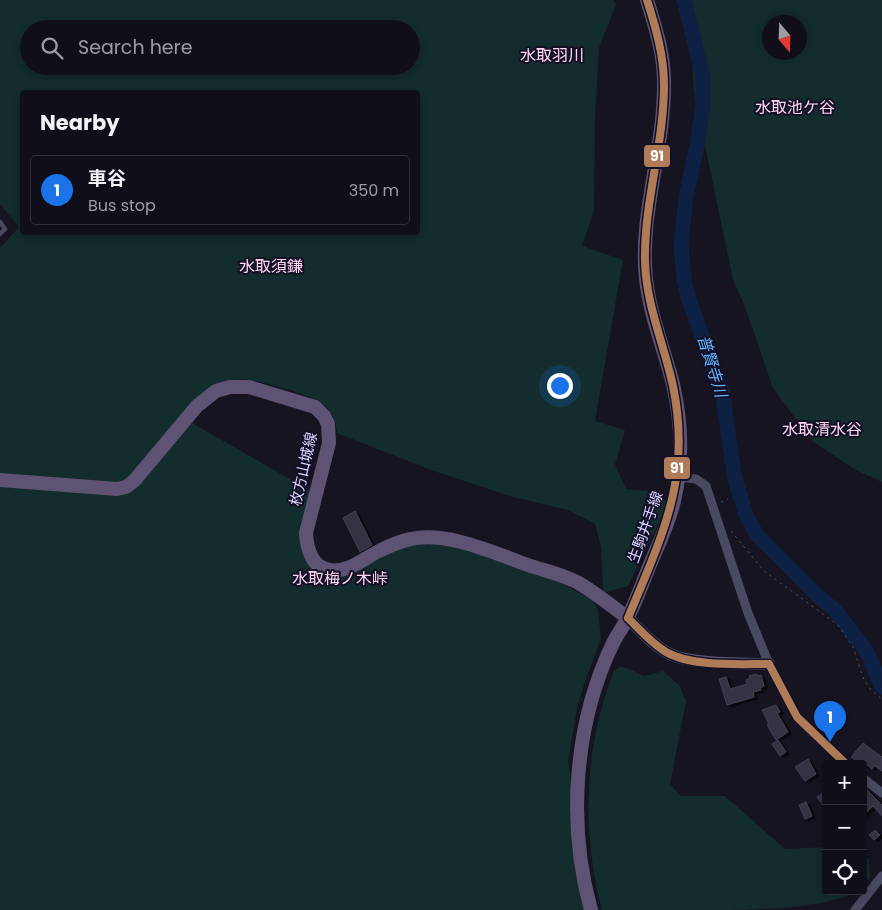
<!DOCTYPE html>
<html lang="en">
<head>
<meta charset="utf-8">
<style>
	body { margin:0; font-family:Poppins,"Noto Sans JP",sans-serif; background:#1e1d26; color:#f1f3f6 }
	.controls { position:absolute; right:15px; bottom:15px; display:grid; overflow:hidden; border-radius:5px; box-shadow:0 2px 8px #0003 }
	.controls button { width:45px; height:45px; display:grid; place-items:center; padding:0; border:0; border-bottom:1px solid #302f38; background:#100f19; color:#f1f3f6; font:25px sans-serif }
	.compass { position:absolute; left:762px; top:15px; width:45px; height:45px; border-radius:50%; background:#100f19; box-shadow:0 2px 8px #0003; rotate:161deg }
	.you { position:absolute; left:559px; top:385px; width:18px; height:18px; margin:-12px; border:4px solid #fff; border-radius:50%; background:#1a73e8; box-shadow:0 0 0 8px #1a73e833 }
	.badge { display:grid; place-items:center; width:32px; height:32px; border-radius:50%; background:#1a73e8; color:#fff; font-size:16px; font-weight:700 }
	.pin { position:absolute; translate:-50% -41px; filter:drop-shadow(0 1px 2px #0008) }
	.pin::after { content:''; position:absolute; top:26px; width:18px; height:15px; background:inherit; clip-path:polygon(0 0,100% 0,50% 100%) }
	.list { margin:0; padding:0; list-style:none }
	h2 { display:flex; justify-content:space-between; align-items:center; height:65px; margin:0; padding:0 20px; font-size:21px }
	h2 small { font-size:16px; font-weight:400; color:#9c9ca2 }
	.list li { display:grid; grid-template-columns:32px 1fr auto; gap:15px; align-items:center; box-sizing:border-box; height:70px; margin:0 10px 10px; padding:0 10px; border:1px solid #302f38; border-radius:5px }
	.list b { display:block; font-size:19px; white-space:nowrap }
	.list p { margin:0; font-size:16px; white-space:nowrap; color:#9c9ca2 }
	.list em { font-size:16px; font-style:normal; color:#9c9ca2 }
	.icon { flex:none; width:28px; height:28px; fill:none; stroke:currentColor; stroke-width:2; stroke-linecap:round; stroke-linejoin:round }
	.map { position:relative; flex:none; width:882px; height:910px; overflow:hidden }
	.search { position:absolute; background:#100f19; box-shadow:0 2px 8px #0003; left:20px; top:20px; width:400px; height:55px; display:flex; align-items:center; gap:12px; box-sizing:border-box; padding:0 18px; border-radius:28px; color:#9c9ca2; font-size:19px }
	.panel { position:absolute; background:#100f19; box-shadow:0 2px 8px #0003; left:20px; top:90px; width:400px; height:145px; border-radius:5px }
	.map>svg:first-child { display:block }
</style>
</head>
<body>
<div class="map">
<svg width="882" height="910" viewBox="0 0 882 910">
	<defs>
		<filter id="shadow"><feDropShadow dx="3.5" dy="2" stdDeviation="0" flood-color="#0009"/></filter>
	</defs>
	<rect width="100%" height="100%" fill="#161421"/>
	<path fill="#132c2d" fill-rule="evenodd" d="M 0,0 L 613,0 L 616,4 L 599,48 L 595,117 L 594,210 L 582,246 L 623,260 L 595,421 L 625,430 L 615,464 L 626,489 L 660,492 L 666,502 L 663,514 L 628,586 L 603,593 L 601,547 L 595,524 L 568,510 L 513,497 L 431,470 L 337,433 C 336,422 333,412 324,405 C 313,395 266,383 250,380 C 243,379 237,380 230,381 L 127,481 L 113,484 L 51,477 L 0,474 L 0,248 L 19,227 L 0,204 ZM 29,29 L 411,29 L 411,66 L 29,66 ZM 22,92 L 418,92 L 418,232 L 22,232 Z
		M 689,0 L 882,0 L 882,482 L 854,469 L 812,441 L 773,388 L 744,304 L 733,280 L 694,93 ZM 800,22 L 800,52 L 770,52 L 770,22 Z
		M 192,423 L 311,491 L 301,525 L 315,570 L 403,547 L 432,543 L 467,550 L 556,580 L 592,600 L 598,609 L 601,639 L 587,676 L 578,704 L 568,761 L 572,784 L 571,826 L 572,848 L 577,881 L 584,910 L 0,910 L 0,485 L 134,487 Z
		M 622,666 L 644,676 L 663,671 L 679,685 L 686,701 L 670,784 L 681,796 L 725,796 L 785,849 L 826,847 L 826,891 L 856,891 C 829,910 742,910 706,910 C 672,910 637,910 602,910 C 581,832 584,747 614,671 Z
		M 863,857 L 869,859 L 870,878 L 863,884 Z"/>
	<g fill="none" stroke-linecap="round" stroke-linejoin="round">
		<path stroke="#0d2144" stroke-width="15" d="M 684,0 L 703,77 L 703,105 L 697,145 L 686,197 L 681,244 L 684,279 L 688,297 L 722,392 L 735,479 L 746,515 L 757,535 L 818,596 L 835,610 L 867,652 L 882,687"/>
	</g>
	<path fill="#343243" stroke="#433f54" filter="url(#shadow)" d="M 355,511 L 372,545 L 360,552 L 343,518 Z
		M 757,674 L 758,676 L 761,675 L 764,686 L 760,688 L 761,690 L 753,692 L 754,697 L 727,705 L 719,679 L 726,677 L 730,689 L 747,684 L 746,680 L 750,678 L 749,676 Z
		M 776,705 L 780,712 L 777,713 L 788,732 L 776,740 L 767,725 L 769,724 L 762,710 Z
		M 778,740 L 786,752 L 780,756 L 772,744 Z
		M 863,743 L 882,757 L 882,771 L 875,766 L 872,769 L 867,765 L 866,767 L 851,757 Z
		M 808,759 L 816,774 L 805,781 L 795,767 Z
		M 867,790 L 882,805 L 882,816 L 873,806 L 863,816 L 863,794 Z
		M 826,791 L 826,809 L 817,797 Z
		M 806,802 L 812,816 L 805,819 L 799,805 Z
		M 875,830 L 880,835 L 874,840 L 869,835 Z"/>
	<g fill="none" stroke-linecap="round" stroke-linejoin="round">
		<path stroke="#44505f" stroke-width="1" stroke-dasharray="2.5 4" stroke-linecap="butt" d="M 721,502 L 728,499
			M 731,531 L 764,571 L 838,625 L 853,647 L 864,680 L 871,690 L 882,699"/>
		<path stroke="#4a4962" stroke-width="4.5" d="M 0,222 L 5,229 L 0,234"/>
		<path stroke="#4a4962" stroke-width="9" d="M 678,477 L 696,479 L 706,486 L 748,613 L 769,664 L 788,702 L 797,717 L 808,729 L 846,764
			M 863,778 L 882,793
			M 855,910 L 882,876"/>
		<path stroke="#575674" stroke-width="12" d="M 628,618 C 641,631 656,648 672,655 C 692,664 745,664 769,664"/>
		<path stroke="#5e5373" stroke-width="14" d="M 0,480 L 117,489 L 126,487 L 134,481 L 197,406 L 216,391 L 230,387 L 249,387 L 315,407 L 324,416 L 328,424 L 329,443 L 306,533 C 307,549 312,568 330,570 C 348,573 364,558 379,551 C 389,546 400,541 411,539 C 447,531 494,553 528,565 C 545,571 566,575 582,585 C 598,595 613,607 628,618
			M 591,910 C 567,824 574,724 613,643 C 617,635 623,627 627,619 C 636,602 642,584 649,567 C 658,545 669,523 674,501 C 683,462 682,423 673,384 C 664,349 650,315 646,279 C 639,217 664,150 664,87 C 665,57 656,29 647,0"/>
		<defs>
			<path id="bus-1" d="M 628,618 C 662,536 692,478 673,386 C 664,344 646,305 645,261 C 644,202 664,144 664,85 C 664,56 656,28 647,0
				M 628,618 C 640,630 651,643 666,652 C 692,667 739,664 769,664
				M 769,664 L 797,717 L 846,764"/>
		</defs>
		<use href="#bus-1" stroke="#130f26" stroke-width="11"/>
		<use href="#bus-1" stroke="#b07c57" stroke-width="8"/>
	</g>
	<g text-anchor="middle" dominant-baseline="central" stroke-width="4" stroke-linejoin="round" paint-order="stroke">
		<g font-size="15" fill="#d9d4ff" stroke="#130f26">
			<text transform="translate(303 469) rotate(-77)">枚方山城線</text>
			<text transform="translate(645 527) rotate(-70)">生駒井手線</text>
		</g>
		<g font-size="16" fill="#ffd6f0" stroke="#130f26">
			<text x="552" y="55">水取羽川</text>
			<text x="795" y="107">水取池ケ谷</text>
			<text x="271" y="266">水取須鎌</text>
			<text x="822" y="429">水取清水谷</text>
			<text x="340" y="578">水取梅ノ木峠</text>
		</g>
		<g font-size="16" font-style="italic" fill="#62b6ff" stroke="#130f26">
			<text transform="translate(712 366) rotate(73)">普賢寺川</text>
		</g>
	</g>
	<g stroke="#130f26" stroke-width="2">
		<rect x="643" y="144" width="28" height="24" rx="5" fill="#b07c57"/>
		<rect x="663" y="456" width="28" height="24" rx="5" fill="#b07c57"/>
	</g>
	<g font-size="14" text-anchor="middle" font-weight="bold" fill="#fff">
		<text x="657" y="161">91</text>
		<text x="677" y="473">91</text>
	</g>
</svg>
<div class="controls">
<button>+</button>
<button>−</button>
<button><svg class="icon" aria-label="locate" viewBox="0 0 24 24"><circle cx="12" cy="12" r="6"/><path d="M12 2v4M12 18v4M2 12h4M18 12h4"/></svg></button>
</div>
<svg class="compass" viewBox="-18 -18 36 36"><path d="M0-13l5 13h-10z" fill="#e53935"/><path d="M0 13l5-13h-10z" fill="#9c9ca2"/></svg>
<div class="you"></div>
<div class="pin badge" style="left:830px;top:742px">1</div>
<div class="search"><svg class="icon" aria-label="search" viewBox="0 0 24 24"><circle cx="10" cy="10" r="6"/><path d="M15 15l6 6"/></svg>Search here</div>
<section class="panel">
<h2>Nearby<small></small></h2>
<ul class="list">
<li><span class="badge">1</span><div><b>車谷</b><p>Bus stop</p></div><em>350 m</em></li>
</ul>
</section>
</div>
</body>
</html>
